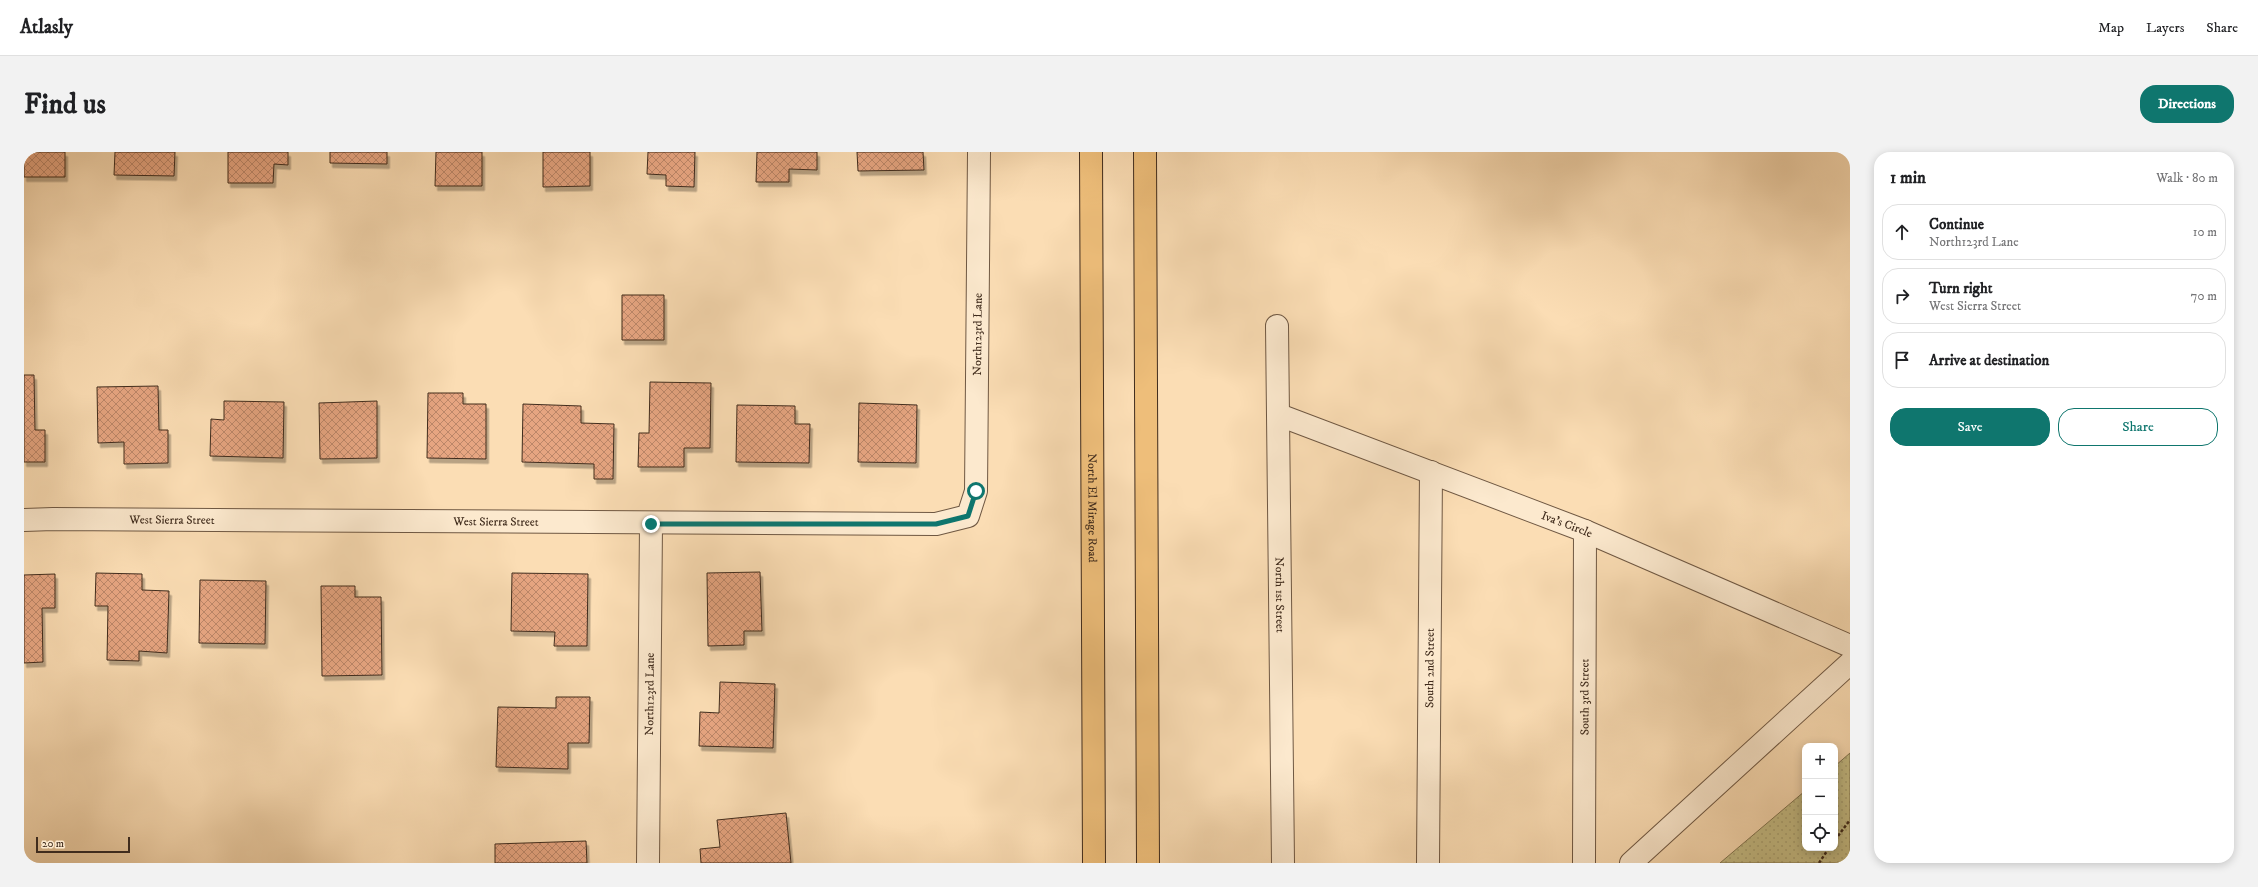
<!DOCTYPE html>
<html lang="en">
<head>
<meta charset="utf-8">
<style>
	body { margin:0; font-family:"IM FELL DW Pica",serif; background:#f2f2f2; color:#202124 }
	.controls { position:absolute; right:12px; bottom:12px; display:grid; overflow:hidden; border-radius:8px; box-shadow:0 2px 10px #0003 }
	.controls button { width:36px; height:36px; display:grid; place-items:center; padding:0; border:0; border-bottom:1px solid #e0e0e0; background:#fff; color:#202124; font:20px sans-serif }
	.scale { position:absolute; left:12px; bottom:10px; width:94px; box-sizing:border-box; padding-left:4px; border:2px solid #402c1d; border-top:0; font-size:11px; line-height:14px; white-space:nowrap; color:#402c1d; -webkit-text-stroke:3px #fce9ce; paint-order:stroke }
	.stop { position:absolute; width:12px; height:12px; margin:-9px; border:3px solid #0f766e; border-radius:50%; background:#fff }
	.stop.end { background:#0f766e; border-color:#fff; box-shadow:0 1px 4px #0008 }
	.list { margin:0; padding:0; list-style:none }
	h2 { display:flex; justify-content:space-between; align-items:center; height:52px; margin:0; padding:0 16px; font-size:17px }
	h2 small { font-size:13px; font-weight:400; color:#757577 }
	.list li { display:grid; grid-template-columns:26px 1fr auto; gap:12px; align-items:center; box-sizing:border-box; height:56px; margin:0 8px 8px; padding:0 8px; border:1px solid #e0e0e0; border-radius:16px }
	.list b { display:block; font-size:15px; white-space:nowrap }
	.list p { margin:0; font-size:13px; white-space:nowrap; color:#757577 }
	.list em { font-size:13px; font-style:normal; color:#757577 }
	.actions { display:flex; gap:8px; padding:12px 16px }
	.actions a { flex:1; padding:9px 0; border:1px solid #0f766e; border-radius:16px; text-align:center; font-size:14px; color:#0f766e }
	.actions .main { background:#0f766e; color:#fff }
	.icon { flex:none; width:22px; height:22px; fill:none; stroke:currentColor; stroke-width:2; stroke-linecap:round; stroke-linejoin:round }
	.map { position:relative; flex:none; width:1826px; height:711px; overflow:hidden; border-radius:16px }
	header { display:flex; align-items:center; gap:24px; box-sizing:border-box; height:56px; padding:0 20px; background:#fff; border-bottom:1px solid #e0e0e0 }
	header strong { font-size:19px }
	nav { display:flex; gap:22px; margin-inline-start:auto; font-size:14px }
	.intro { display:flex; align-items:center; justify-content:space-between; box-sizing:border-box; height:96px; padding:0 24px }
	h1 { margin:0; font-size:28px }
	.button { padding:10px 18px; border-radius:16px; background:#0f766e; color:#fff; font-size:14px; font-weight:700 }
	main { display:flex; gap:24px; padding:0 24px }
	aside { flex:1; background:#fff; border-radius:16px; box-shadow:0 2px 10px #0003 }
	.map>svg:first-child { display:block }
</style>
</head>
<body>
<header>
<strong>Atlasly</strong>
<nav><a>Map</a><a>Layers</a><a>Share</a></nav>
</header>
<div class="intro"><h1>Find us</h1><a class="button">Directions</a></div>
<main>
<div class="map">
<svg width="1826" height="711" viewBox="0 0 1826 711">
	<defs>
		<pattern id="grass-dots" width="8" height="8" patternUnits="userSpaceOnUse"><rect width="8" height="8" fill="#c6bf88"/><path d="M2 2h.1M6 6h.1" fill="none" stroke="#aba475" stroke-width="1.8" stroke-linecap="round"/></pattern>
		<pattern id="building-cross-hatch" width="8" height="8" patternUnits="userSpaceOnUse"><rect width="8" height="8" fill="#e6a581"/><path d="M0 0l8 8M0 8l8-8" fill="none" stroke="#bc8769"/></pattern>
		<filter id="shadow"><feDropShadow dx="2.5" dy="4.5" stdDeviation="0" flood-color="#0004"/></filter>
	</defs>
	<rect width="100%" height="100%" fill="#fbddb4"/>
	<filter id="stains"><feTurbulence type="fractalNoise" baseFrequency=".005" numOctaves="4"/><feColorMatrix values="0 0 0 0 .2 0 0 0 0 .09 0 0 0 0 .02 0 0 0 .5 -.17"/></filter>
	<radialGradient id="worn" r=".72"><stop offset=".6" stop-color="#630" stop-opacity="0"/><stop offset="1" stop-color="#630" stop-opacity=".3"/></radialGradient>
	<path fill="url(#grass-dots)" stroke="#837652" d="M 1826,601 L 1826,711 L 1696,711 L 1781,639 L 1781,696 L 1811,696 L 1811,614 Z"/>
	<path fill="url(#building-cross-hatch)" stroke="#402c1d" filter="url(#shadow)" d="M 0,0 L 41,0 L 41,25 L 0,25 Z
		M 91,0 L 151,0 L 150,24 L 90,23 Z
		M 204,0 L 264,0 L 264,13 L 250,12 L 249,31 L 204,31 Z
		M 306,0 L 363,0 L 363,12 L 306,11 Z
		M 412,0 L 458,0 L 458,34 L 411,34 Z
		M 519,0 L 566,0 L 566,34 L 519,35 Z
		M 624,0 L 671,0 L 670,35 L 642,34 L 642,23 L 623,22 Z
		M 733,0 L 793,0 L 793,18 L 765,17 L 765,30 L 732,30 Z
		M 833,0 L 899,0 L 900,18 L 834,19 Z
		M 598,143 L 640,143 L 640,188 L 598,188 Z
		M 0,223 L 10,223 L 11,278 L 21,278 L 21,310 L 0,310 Z
		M 626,230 L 687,231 L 686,296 L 660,296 L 660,315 L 614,315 L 615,281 L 625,281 Z
		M 134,234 L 135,278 L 144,278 L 144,311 L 100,312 L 100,290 L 74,291 L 73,235 Z
		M 404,241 L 439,241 L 439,252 L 462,252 L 462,307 L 403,306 Z
		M 200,249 L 260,250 L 259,306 L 186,304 L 187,267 L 200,268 Z
		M 353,249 L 353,306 L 296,307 L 295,251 Z
		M 835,251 L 893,253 L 892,311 L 834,310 Z
		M 499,252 L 557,254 L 557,271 L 590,272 L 589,327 L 570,327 L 570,312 L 498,310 Z
		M 713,253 L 771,254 L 771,272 L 786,272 L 785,311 L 712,310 Z
		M 736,420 L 738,479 L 720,479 L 720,493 L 684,494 L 683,421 Z
		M 72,421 L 118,422 L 118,438 L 145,439 L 143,501 L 115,499 L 115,509 L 83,508 L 84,454 L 71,454 Z
		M 488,421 L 564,422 L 563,494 L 530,494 L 531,480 L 487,479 Z
		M 31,422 L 31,456 L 18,456 L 19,510 L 0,511 L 0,423 Z
		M 176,428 L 242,429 L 241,492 L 175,491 Z
		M 297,434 L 331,434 L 331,445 L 357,445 L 358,523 L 298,524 Z
		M 696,530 L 751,532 L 749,596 L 675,594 L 676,560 L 695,561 Z
		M 532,545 L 566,545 L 565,591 L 544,591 L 544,617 L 472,615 L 474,555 L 532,556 Z
		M 762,661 L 767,711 L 677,711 L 676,697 L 696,695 L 693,668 Z
		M 562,689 L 563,711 L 471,711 L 471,692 Z"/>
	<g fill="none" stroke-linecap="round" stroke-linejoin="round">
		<defs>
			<g id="minor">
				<path id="s1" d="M 1253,174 L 1259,711"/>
				<path id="s2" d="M 1255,263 L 1561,379 L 1826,494"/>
				<path id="s3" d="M 0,368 L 29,367 L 912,372 L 944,364 L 952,339 L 955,0"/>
				<path id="s4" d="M 624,711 L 627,372"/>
				<path id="s5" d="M 1404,711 L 1407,320"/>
				<path id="s6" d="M 1560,711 L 1561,379"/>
				<path d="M 1607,711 L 1826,511"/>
			</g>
			<g id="major">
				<path id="s7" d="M 1067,0 L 1070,711"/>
				<path d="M 1121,0 L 1124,711"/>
			</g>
		</defs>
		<use href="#minor" stroke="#6f5843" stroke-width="24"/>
		<use href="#major" stroke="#402c1d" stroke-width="24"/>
		<path stroke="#402c1d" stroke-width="2.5" stroke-dasharray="3 2" stroke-linecap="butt" d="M 1811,688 L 1826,668
			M 1795,711 L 1805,696"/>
		<use href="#minor" stroke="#fce9ce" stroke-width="22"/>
		<use href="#major" stroke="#eebe7a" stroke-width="22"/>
	</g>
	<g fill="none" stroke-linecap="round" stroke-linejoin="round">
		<path stroke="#0f766e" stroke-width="5" d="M 627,372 L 912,372 L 944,364 L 952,339"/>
	</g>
	<g text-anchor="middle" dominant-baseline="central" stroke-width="3.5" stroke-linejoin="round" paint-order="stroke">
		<g font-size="12" fill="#402c1d" stroke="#fce9ce">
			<text stroke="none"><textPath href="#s3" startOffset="1128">North123rd Lane</textPath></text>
			<text stroke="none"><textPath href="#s7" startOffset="356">North El Mirage Road</textPath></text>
			<text stroke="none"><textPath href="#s3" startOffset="148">West Sierra Street</textPath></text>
			<text stroke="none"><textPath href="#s3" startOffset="472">West Sierra Street</textPath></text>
			<text stroke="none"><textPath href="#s2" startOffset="308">Iva's Circle</textPath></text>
			<text stroke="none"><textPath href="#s1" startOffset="269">North 1st Street</textPath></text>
			<text stroke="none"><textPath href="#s5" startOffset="195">South 2nd Street</textPath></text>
			<text stroke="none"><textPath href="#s4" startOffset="169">North123rd Lane</textPath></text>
			<text stroke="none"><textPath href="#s6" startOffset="166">South 3rd Street</textPath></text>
		</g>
	</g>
	<rect width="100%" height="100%" filter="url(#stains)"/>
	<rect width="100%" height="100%" fill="url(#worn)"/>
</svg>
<div class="controls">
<button>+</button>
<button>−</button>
<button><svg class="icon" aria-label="locate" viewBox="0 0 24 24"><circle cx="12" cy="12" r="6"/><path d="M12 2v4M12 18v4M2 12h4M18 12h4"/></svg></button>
</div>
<div class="scale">20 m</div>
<div class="stop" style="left:952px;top:339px"></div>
<div class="stop end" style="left:627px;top:372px"></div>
</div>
<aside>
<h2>1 min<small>Walk · 80 m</small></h2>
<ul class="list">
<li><svg class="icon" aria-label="ahead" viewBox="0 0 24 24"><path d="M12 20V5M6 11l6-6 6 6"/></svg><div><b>Continue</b><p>North123rd Lane</p></div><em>10 m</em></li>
<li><svg class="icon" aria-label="right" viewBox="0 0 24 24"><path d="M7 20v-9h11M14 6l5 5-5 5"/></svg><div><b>Turn right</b><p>West Sierra Street</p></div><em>70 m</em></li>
<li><svg class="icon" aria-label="arrive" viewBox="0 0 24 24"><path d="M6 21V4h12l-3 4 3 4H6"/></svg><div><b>Arrive at destination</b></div></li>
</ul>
<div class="actions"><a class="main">Save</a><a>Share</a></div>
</aside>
</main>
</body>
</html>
